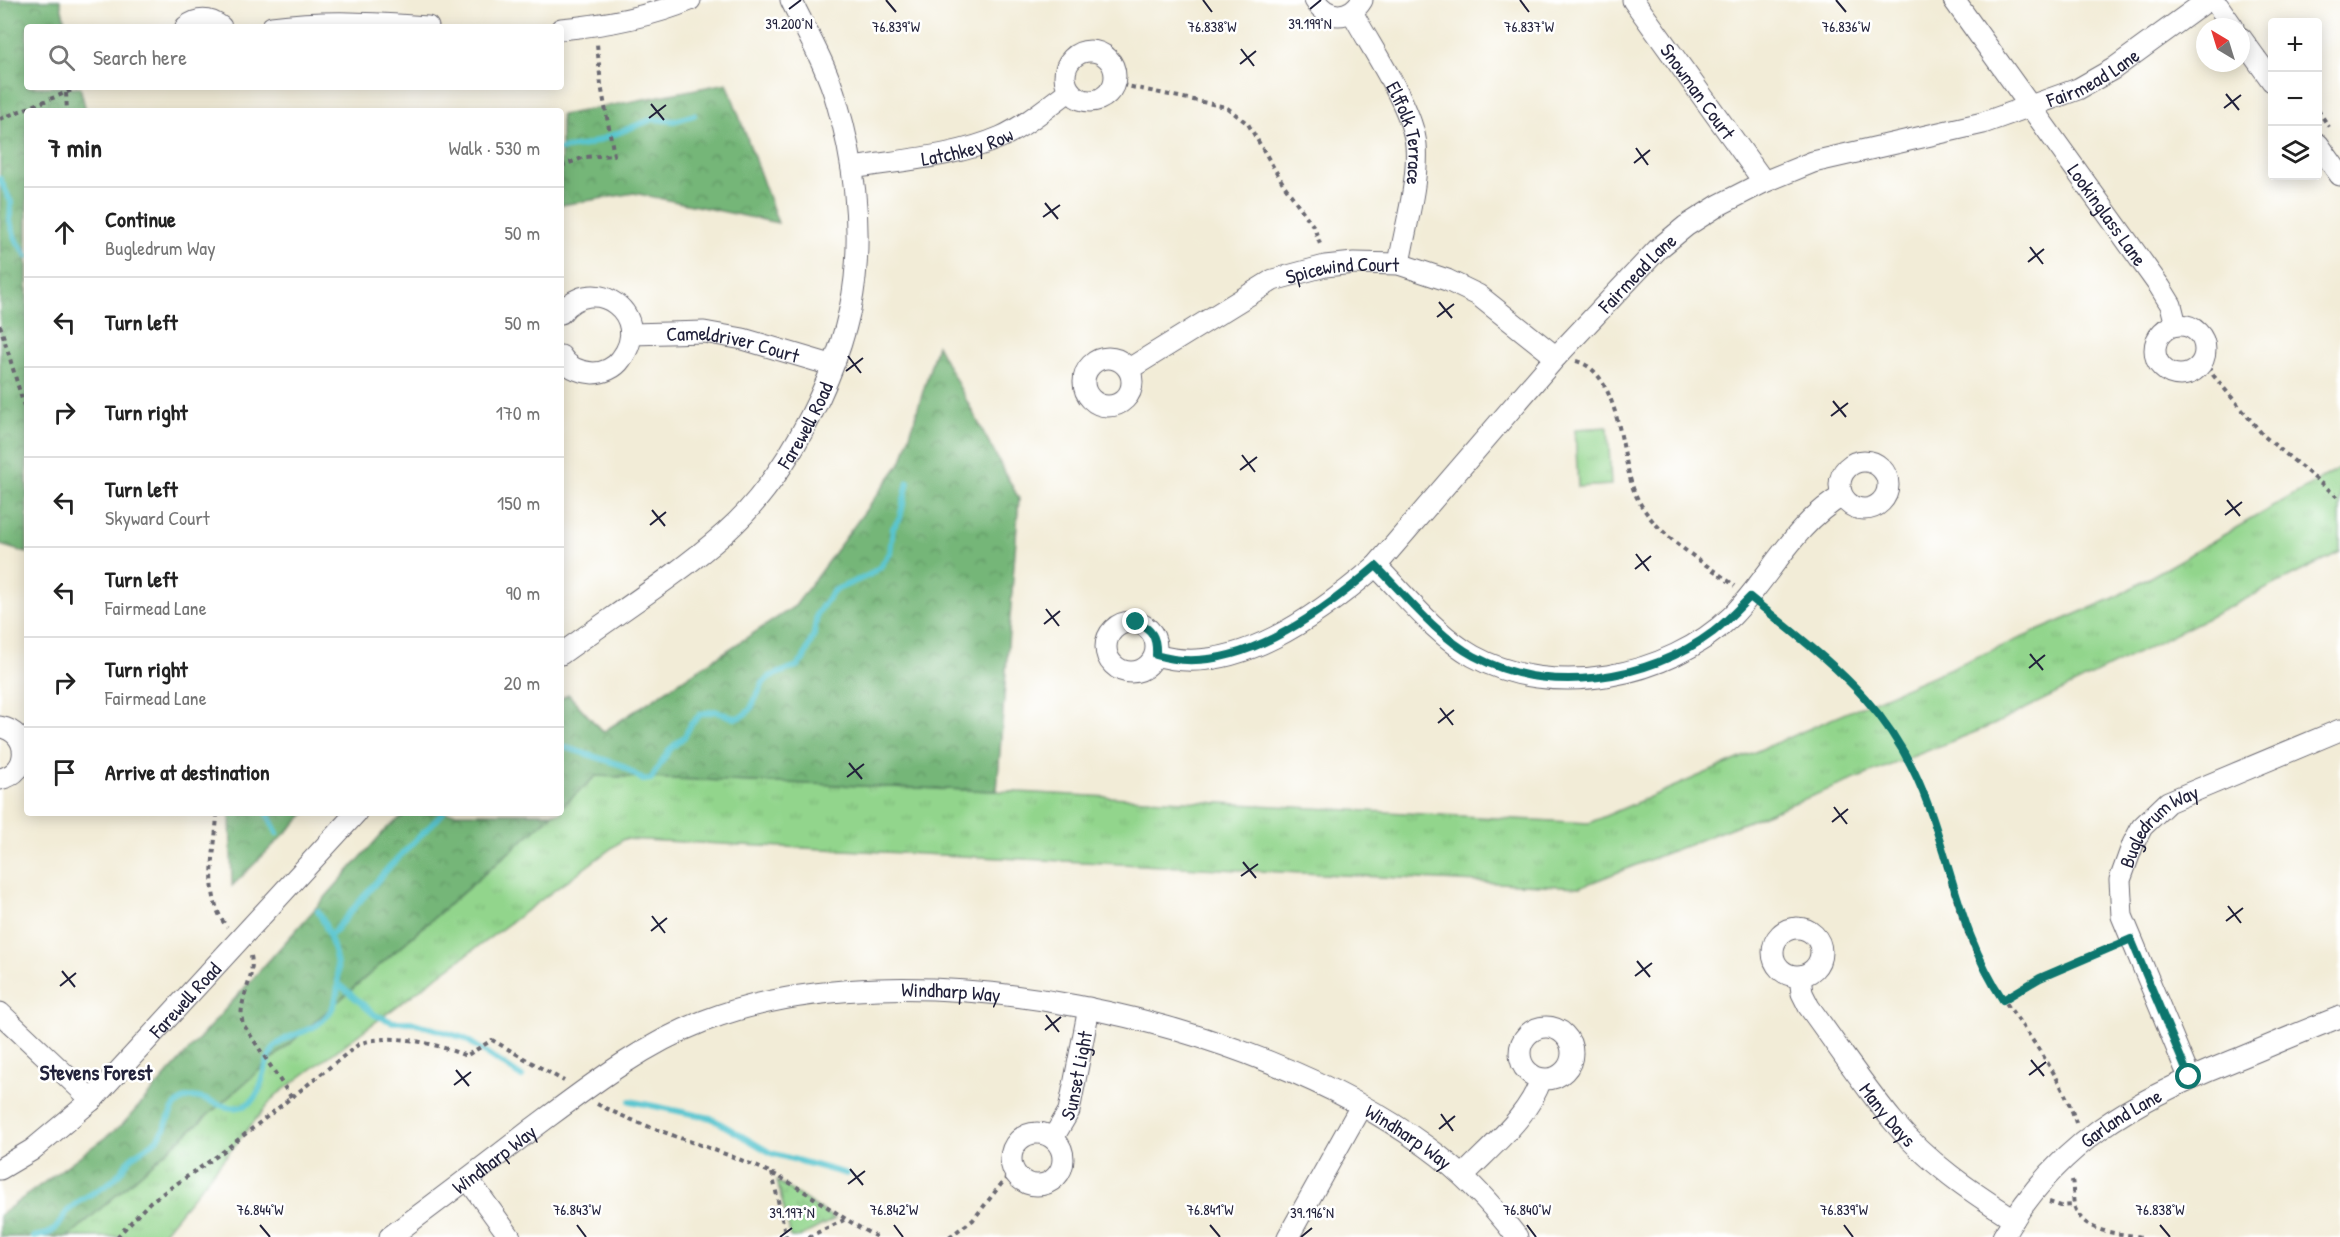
<!DOCTYPE html>
<html lang="en">
<head>
<meta charset="utf-8">
<style>
	body { margin:0; font-family:"Patrick Hand",sans-serif; background:#f2f2f2; color:#222 }
	.controls { position:absolute; right:18px; top:18px; display:grid; overflow:hidden; border-radius:6px; box-shadow:0 3px 15px #0003 }
	.controls button { width:54px; height:54px; display:grid; place-items:center; padding:0; border:0; border-bottom:2px solid #e0e0e0; background:#fff; color:#222; font:30px sans-serif }
	.compass { position:absolute; left:2196px; top:18px; width:54px; height:54px; border-radius:50%; background:#fff; box-shadow:0 3px 15px #0003; rotate:322deg }
	.stop { position:absolute; width:18px; height:18px; margin:-14px; border:4px solid #0f766e; border-radius:50%; background:#fff }
	.stop.end { background:#0f766e; border-color:#fff; box-shadow:0 2px 6px #0008 }
	.list { margin:0; padding:0; list-style:none }
	h2 { display:flex; justify-content:space-between; align-items:center; height:78px; margin:0; padding:0 24px; font-size:26px }
	h2 small { font-size:20px; font-weight:400; color:#767676 }
	.list li { display:grid; grid-template-columns:39px 1fr auto; gap:18px; align-items:center; box-sizing:border-box; height:90px; padding:0 24px; border-top:2px solid #e0e0e0 }
	.list b { display:block; font-size:22px; white-space:nowrap }
	.list p { margin:0; font-size:20px; white-space:nowrap; color:#767676 }
	.list em { font-size:20px; font-style:normal; color:#767676 }
	.icon { flex:none; width:33px; height:33px; fill:none; stroke:currentColor; stroke-width:2; stroke-linecap:round; stroke-linejoin:round }
	.map { position:relative; flex:none; width:2340px; height:1237px; overflow:hidden }
	.search { position:absolute; background:#fff; box-shadow:0 3px 15px #0003; left:24px; top:24px; width:540px; height:66px; display:flex; align-items:center; gap:15px; box-sizing:border-box; padding:0 21px; border-radius:6px; color:#767676; font-size:22px }
	.panel { position:absolute; background:#fff; box-shadow:0 3px 15px #0003; left:24px; top:108px; width:540px; height:708px; border-radius:6px }
	.map>svg:first-child { display:block }
</style>
</head>
<body>
<div class="map">
<svg width="2340" height="1237" viewBox="0 0 2340 1237">
	<defs>
		<pattern id="grass-tufts" width="24" height="20" patternUnits="userSpaceOnUse" patternTransform="scale(1.5)"><rect width="24" height="20" fill="#92d58c"/><path d="M3 7l-1-3M5 7V3M7 7l1-3M15 17l-1-3M17 17v-4M19 17l1-3" fill="none" stroke="#7eb77a"/></pattern>
		<pattern id="forest-crowns" width="20" height="18" patternUnits="userSpaceOnUse" patternTransform="scale(1.5)"><rect width="20" height="18" fill="#75b678"/><path d="M2 6a3 3 0 1 1 6 0M12 15a3 3 0 1 1 6 0" fill="none" stroke="#609464"/></pattern>
	</defs>
	<rect width="100%" height="100%" fill="#fff"/>
	<filter id="ink" filterUnits="userSpaceOnUse"><feTurbulence type="fractalNoise" baseFrequency=".0167" numOctaves="2"/><feDisplacementMap in="SourceGraphic" scale="12" xChannelSelector="R" yChannelSelector="G"/><feConvolveMatrix kernelMatrix="1 2 1 2 8 2 1 2 1" color-interpolation-filters="sRGB"/></filter>
	<filter id="wash" filterUnits="userSpaceOnUse"><feTurbulence type="fractalNoise" baseFrequency=".008" numOctaves="4" result="noise"/><feDisplacementMap in="SourceGraphic" scale="24" xChannelSelector="R" yChannelSelector="G"/><feGaussianBlur stdDeviation="1.35" result="paint"/><feColorMatrix in="noise" values="0 0 0 0 0 0 0 0 0 0 0 0 0 0 0 0 0 1.4 0 .05"/><feComposite in="paint" operator="in"/></filter>
	<g filter="url(#wash)">
		<rect width="100%" height="100%" fill="#f2ecd7"/>
		<path fill="url(#grass-tufts)" stroke="#5a7c64" stroke-width="1.5" d="M 1608,427 L 1611,485 L 1578,487 L 1575,429 Z
			M 2340,468 L 2340,552 L 1993,725 L 1580,887 L 624,839 L 275,1096 L 160,1237 L 68,1237 L 554,813 L 561,813 L 561,807 L 596,776 L 997,791 L 1589,823 L 2114,598 Z
			M 777,1181 L 835,1219 L 799,1237 L 791,1237 Z"/>
		<path fill="url(#forest-crowns)" stroke="#4c6c5a" stroke-width="1.5" d="M 0,0 L 60,0 L 66,27 L 27,27 L 27,87 L 80,87 L 86,111 L 27,111 L 27,553 L 0,545 Z
			M 727,83 L 778,223 L 634,193 L 561,205 L 561,115 Z
			M 937,345 L 1019,499 L 997,791 L 596,776 L 561,807 L 561,699 L 568,694 L 603,732 L 795,606 L 902,461 Z
			M 230,813 L 306,813 L 232,886 Z
			M 407,813 L 554,813 L 68,1237 L 0,1237 L 0,1215 L 122,1125 L 387,828 Z"/>
		<g fill="none" stroke-linecap="round" stroke-linejoin="round">
			<path stroke="#58c5cf" stroke-width="6" d="M 561,149 L 587,145 L 653,119 L 674,121 L 694,115
				M 0,179 L 11,202 L 10,221 L 15,238 L 27,256
				M 561,746 L 621,765 L 643,780 L 651,779 L 669,750 L 685,736 L 691,724 L 701,714 L 715,711 L 734,718 L 741,717 L 750,710 L 763,683 L 769,677 L 797,666 L 803,660 L 814,634 L 817,614 L 833,591 L 869,575 L 880,567 L 890,553 L 893,528 L 900,518 L 908,482
				M 267,813 L 277,833
				M 330,936 L 390,866 L 443,813
				M 339,984 L 375,1015 L 393,1022 L 411,1022 L 464,1038 L 522,1077
				M 630,1101 L 711,1118 L 771,1153 L 847,1174
				M 34,1237 C 39,1235 46,1235 51,1232 C 60,1227 61,1218 68,1211 C 80,1197 99,1192 113,1180 C 120,1174 124,1166 130,1159 C 139,1150 151,1146 159,1137 C 167,1129 168,1113 176,1105 C 198,1083 219,1115 244,1106 C 265,1097 261,1069 272,1051 C 283,1034 303,1035 318,1024 C 353,1000 335,940 318,911"/>
		</g>
	</g>
	<g filter="url(#ink)">
		<g fill="none" stroke-linecap="round" stroke-linejoin="round">
			<defs>
				<g id="minor">
					<path d="M 1315,0 C 1327,20 1350,20 1362,0"/>
					<path id="s1" d="M 1633,0 L 1764,182"/>
					<path id="s2" d="M 1954,0 L 2160,287 L 2171,305 L 2176,325"/>
					<path d="M 2214,0 L 2233,27"/>
					<path id="s3" d="M 1352,12 C 1371,48 1412,106 1416,145 C 1419,181 1405,228 1399,264"/>
					<path d="M 186,27 C 197,18 210,18 221,27"/>
					<path d="M 272,27 C 325,20 375,23 428,27"/>
					<path d="M 561,29 C 604,25 650,17 690,0"/>
					<path d="M 2241,38 L 2272,81"/>
					<circle cx="1090" cy="76" r="25"/>
					<path d="M 2318,144 L 2340,175"/>
					<path id="s4" d="M 852,168 C 901,160 955,157 1001,137 C 1025,126 1047,107 1069,91"/>
					<path d="M 561,313 C 595,270 654,317 621,359 C 615,368 603,373 593,373 C 580,372 568,368 561,356"/>
					<circle cx="2180" cy="350" r="25"/>
					<path id="s5" d="M 632,334 L 704,332 L 743,339 L 831,365"/>
					<circle cx="1108" cy="382" r="24"/>
					<path id="s6" d="M 1129,369 L 1273,280 L 1325,266 L 1354,263 L 1399,264 L 1447,280 L 1478,295 L 1556,357"/>
					<circle cx="1864" cy="485" r="24"/>
					<path d="M 1376,566 C 1406,596 1436,635 1473,656 C 1552,700 1668,678 1732,616 C 1770,577 1794,524 1842,496"/>
					<circle cx="1131" cy="647" r="25"/>
					<path id="s7" d="M 561,654 C 616,614 675,577 725,533 C 789,476 846,363 855,278 C 861,221 854,159 837,103 C 827,67 807,33 791,0"/>
					<path id="s8" d="M 1156,655 C 1234,679 1320,614 1376,566 L 1556,357 L 1658,249 L 1686,226 L 1719,205 L 1764,182 L 1813,162 L 1983,123 L 2078,89 L 2113,69 L 2208,0"/>
					<path d="M 0,727 C 31,732 31,773 0,779"/>
					<circle cx="1797" cy="952" r="24"/>
					<path id="s9" d="M 1800,977 L 1802,993 L 1809,1007 C 1837,1045 1863,1085 1893,1121 C 1927,1162 1970,1191 2014,1219"/>
					<path d="M 0,1013 L 92,1100"/>
					<circle cx="1546" cy="1053" r="26"/>
					<path id="s10" d="M 2189,1077 L 2122,916 L 2120,880 L 2133,844 L 2142,827 L 2168,802 L 2340,730"/>
					<circle cx="1037" cy="1159" r="26"/>
					<path id="s11" d="M 1053,1138 L 1069,1111 L 1089,1008"/>
					<path id="s12" d="M 0,1169 L 32,1150 L 92,1100 L 356,813"/>
					<path d="M 1463,1176 C 1490,1147 1529,1117 1541,1079"/>
					<path d="M 468,1179 L 510,1237"/>
					<path id="s13" d="M 390,1237 C 438,1201 485,1166 532,1129 C 587,1088 640,1046 704,1021 C 909,941 1253,1019 1427,1147 C 1462,1172 1491,1203 1517,1237"/>
					<path d="M 1288,1237 L 1361,1106"/>
					<path id="s14" d="M 2003,1237 C 2056,1144 2134,1100 2230,1062 C 2267,1047 2303,1031 2340,1017"/>
				</g>
			</defs>
			<use href="#minor" stroke="#6b6972" stroke-width="23"/>
			<path stroke="#6b6972" stroke-width="4" stroke-dasharray="4.5 4.5" stroke-linecap="butt" d="M 1113,83 L 1226,107 L 1248,124 L 1284,185 L 1314,227 L 1321,247
				M 66,93 L 67,111
				M 2318,110 L 2329,127
				M 0,119 L 80,87
				M 561,166 L 585,157 L 614,155 L 601,85 L 597,44
				M 0,325 L 27,416
				M 2204,359 L 2213,375 L 2264,436 L 2340,499
				M 1576,361 C 1618,371 1621,451 1632,485 C 1646,531 1699,558 1735,586
				M 1762,607 C 1837,668 1895,711 1928,805 C 1945,853 1953,906 1975,952 C 2004,1011 2057,1059 2076,1123
				M 217,813 C 216,850 202,896 227,927
				M 251,956 C 256,980 236,1001 243,1024 L 291,1097
				M 2003,1000 L 2040,978 L 2113,946
				M 597,1104 C 652,1132 712,1146 767,1171 C 805,1188 839,1218 877,1237
				M 772,1173 L 786,1237
				M 2072,1180 C 2074,1189 2072,1200 2075,1208 C 2085,1234 2119,1233 2143,1237
				M 2049,1202 L 2061,1206 L 2074,1205
				M 117,1237 L 150,1202 L 220,1154 L 359,1044 C 391,1032 435,1043 466,1056 L 492,1040 L 564,1081
				M 808,1237 L 844,1220
				M 949,1237 L 973,1220 L 1013,1169"/>
			<use href="#minor" stroke="#fff" stroke-width="21"/>
		</g>
	</g>
	<g fill="none" stroke-linecap="round" stroke-linejoin="round" filter="url(#ink)">
		<path stroke="#0f766e" stroke-width="8" d="M 1136,622 C 1152,629 1157,637 1156,655 C 1234,679 1320,614 1376,566 C 1406,596 1437,636 1474,656 C 1548,696 1648,681 1713,632 C 1727,621 1738,609 1750,597 C 1829,662 1892,704 1928,805 C 1953,873 1962,938 2003,1000 L 2040,978 L 2131,939 L 2189,1077"/>
	</g>
	<path fill="none" stroke="#22223b" stroke-width="2" d="M 886,0 L 896,12M 1203,0 L 1212,12M 1520,0 L 1529,12M 1836,0 L 1846,12M 789,9 L 801,0M 1310,9 L 1321,0M 1241,49 L 1254,66M 1240,64 L 1256,51M 2226,94 L 2239,110M 651,104 L 664,120M 2224,108 L 2241,95M 649,118 L 666,105M 1636,148 L 1648,165M 1634,163 L 1650,150M 1045,203 L 1058,219M 1043,217 L 1060,205M 2030,247 L 2043,264M 2028,262 L 2044,249M 1439,302 L 1452,318M 1437,317 L 1454,304M 848,356 L 861,373M 846,371 L 863,358M 1833,401 L 1846,417M 1831,416 L 1848,403M 1242,455 L 1255,472M 1240,470 L 1257,457M 2227,500 L 2240,516M 652,510 L 665,526M 2225,515 L 2242,502M 650,525 L 666,512M 1636,554 L 1649,571M 1635,569 L 1651,556M 1046,609 L 1059,626M 1044,624 L 1060,611M 2030,654 L 2043,670M 2029,668 L 2045,655M 1440,708 L 1453,725M 1438,723 L 1454,710M 849,763 L 862,779M 847,777 L 864,764M 1834,807 L 1847,824M 1832,822 L 1848,809M 1243,862 L 1256,878M 1241,876 L 1258,864M 2228,906 L 2241,923M 652,916 L 665,933M 2226,921 L 2243,908M 651,931 L 667,918M 1637,961 L 1650,977M 62,971 L 75,987M 1635,976 L 1652,963M 60,986 L 76,973M 1046,1015 L 1059,1032M 1045,1030 L 1061,1017M 2031,1060 L 2044,1076M 456,1070 L 469,1086M 2029,1075 L 2046,1062M 454,1085 L 471,1072M 1441,1114 L 1453,1131M 1439,1129 L 1455,1116M 850,1169 L 863,1185M 848,1184 L 865,1171M 260,1225 L 270,1237M 577,1225 L 586,1237M 894,1225 L 903,1237M 1210,1225 L 1220,1237M 1527,1225 L 1536,1237M 1844,1225 L 1853,1237M 2160,1225 L 2170,1237M 780,1237 L 792,1228M 1301,1237 L 1312,1228"/>
	<g text-anchor="middle" dominant-baseline="central" stroke-width="5" stroke-linejoin="round" paint-order="stroke">
		<g font-size="20" fill="#22223b" stroke="#fff">
			<text stroke="none"><textPath href="#s8" startOffset="1144">Fairmead Lane</textPath></text>
			<text stroke="none"><textPath href="#s1" startOffset="112">Snowman Court</textPath></text>
			<text stroke="none"><textPath href="#s3" startOffset="135">Elffolk Terrace</textPath></text>
			<text stroke="none"><textPath href="#s4" startOffset="117">Latchkey Row</textPath></text>
			<text stroke="none"><textPath href="#s2" startOffset="264">Lookinglass Lane</textPath></text>
			<text stroke="none"><textPath href="#s8" startOffset="640">Fairmead Lane</textPath></text>
			<text stroke="none"><textPath href="#s6" startOffset="240">Spicewind Court</textPath></text>
			<text stroke="none"><textPath href="#s5" startOffset="102">Cameldriver Court</textPath></text>
			<text stroke="none"><textPath href="#s7" startOffset="339">Farewell Road</textPath></text>
			<text stroke="none"><textPath href="#s10" startOffset="280">Bugledrum Way</textPath></text>
			<text stroke="none"><textPath href="#s13" startOffset="633">Windharp Way</textPath></text>
			<text stroke="none"><textPath href="#s12" startOffset="252">Farewell Road</textPath></text>
			<text stroke="none"><textPath href="#s11" startOffset="68">Sunset Light</textPath></text>
			<text stroke="none"><textPath href="#s9" startOffset="165">Many Days</textPath></text>
			<text stroke="none"><textPath href="#s14" startOffset="170">Garland Lane</textPath></text>
			<text stroke="none"><textPath href="#s13" startOffset="1119">Windharp Way</textPath></text>
			<text stroke="none"><textPath href="#s13" startOffset="130">Windharp Way</textPath></text>
		</g>
		<g font-size="21" font-weight="bold" fill="#22223b" stroke="#fff">
			<text x="96" y="1072">Stevens Forest</text>
		</g>
	</g>
	<g font-size="15" text-anchor="middle" fill="#22223b" stroke="#fff" stroke-width="5" stroke-linejoin="round" paint-order="stroke">
		<text x="789" y="29">39.200°N</text>
		<text x="1310" y="29">39.199°N</text>
		<text x="896" y="32">76.839°W</text>
		<text x="1212" y="32">76.838°W</text>
		<text x="1529" y="32">76.837°W</text>
		<text x="1846" y="32">76.836°W</text>
		<text x="260" y="1215">76.844°W</text>
		<text x="577" y="1215">76.843°W</text>
		<text x="894" y="1215">76.842°W</text>
		<text x="1210" y="1215">76.841°W</text>
		<text x="1527" y="1215">76.840°W</text>
		<text x="1844" y="1215">76.839°W</text>
		<text x="2160" y="1215">76.838°W</text>
		<text x="792" y="1218">39.197°N</text>
		<text x="1312" y="1218">39.196°N</text>
	</g>
</svg>
<div class="controls">
<button>+</button>
<button>−</button>
<button><svg class="icon" aria-label="layers" viewBox="0 0 24 24"><path d="M12 4l9 5-9 5-9-5zM3 14l9 5 9-5"/></svg></button>
</div>
<svg class="compass" viewBox="-18 -18 36 36"><path d="M0-13l5 13h-10z" fill="#e53935"/><path d="M0 13l5-13h-10z" fill="#767676"/></svg>
<div class="stop" style="left:2189px;top:1077px"></div>
<div class="stop end" style="left:1136px;top:622px"></div>
<div class="search"><svg class="icon" aria-label="search" viewBox="0 0 24 24"><circle cx="10" cy="10" r="6"/><path d="M15 15l6 6"/></svg>Search here</div>
<section class="panel">
<h2>7 min<small>Walk · 530 m</small></h2>
<ul class="list">
<li><svg class="icon" aria-label="ahead" viewBox="0 0 24 24"><path d="M12 20V5M6 11l6-6 6 6"/></svg><div><b>Continue</b><p>Bugledrum Way</p></div><em>50 m</em></li>
<li><svg class="icon" aria-label="left" viewBox="0 0 24 24"><path d="M17 20v-9H6M10 6l-5 5 5 5"/></svg><div><b>Turn left</b></div><em>50 m</em></li>
<li><svg class="icon" aria-label="right" viewBox="0 0 24 24"><path d="M7 20v-9h11M14 6l5 5-5 5"/></svg><div><b>Turn right</b></div><em>170 m</em></li>
<li><svg class="icon" aria-label="left" viewBox="0 0 24 24"><path d="M17 20v-9H6M10 6l-5 5 5 5"/></svg><div><b>Turn left</b><p>Skyward Court</p></div><em>150 m</em></li>
<li><svg class="icon" aria-label="left" viewBox="0 0 24 24"><path d="M17 20v-9H6M10 6l-5 5 5 5"/></svg><div><b>Turn left</b><p>Fairmead Lane</p></div><em>90 m</em></li>
<li><svg class="icon" aria-label="right" viewBox="0 0 24 24"><path d="M7 20v-9h11M14 6l5 5-5 5"/></svg><div><b>Turn right</b><p>Fairmead Lane</p></div><em>20 m</em></li>
<li><svg class="icon" aria-label="arrive" viewBox="0 0 24 24"><path d="M6 21V4h12l-3 4 3 4H6"/></svg><div><b>Arrive at destination</b></div></li>
</ul>
</section>
</div>
</body>
</html>
